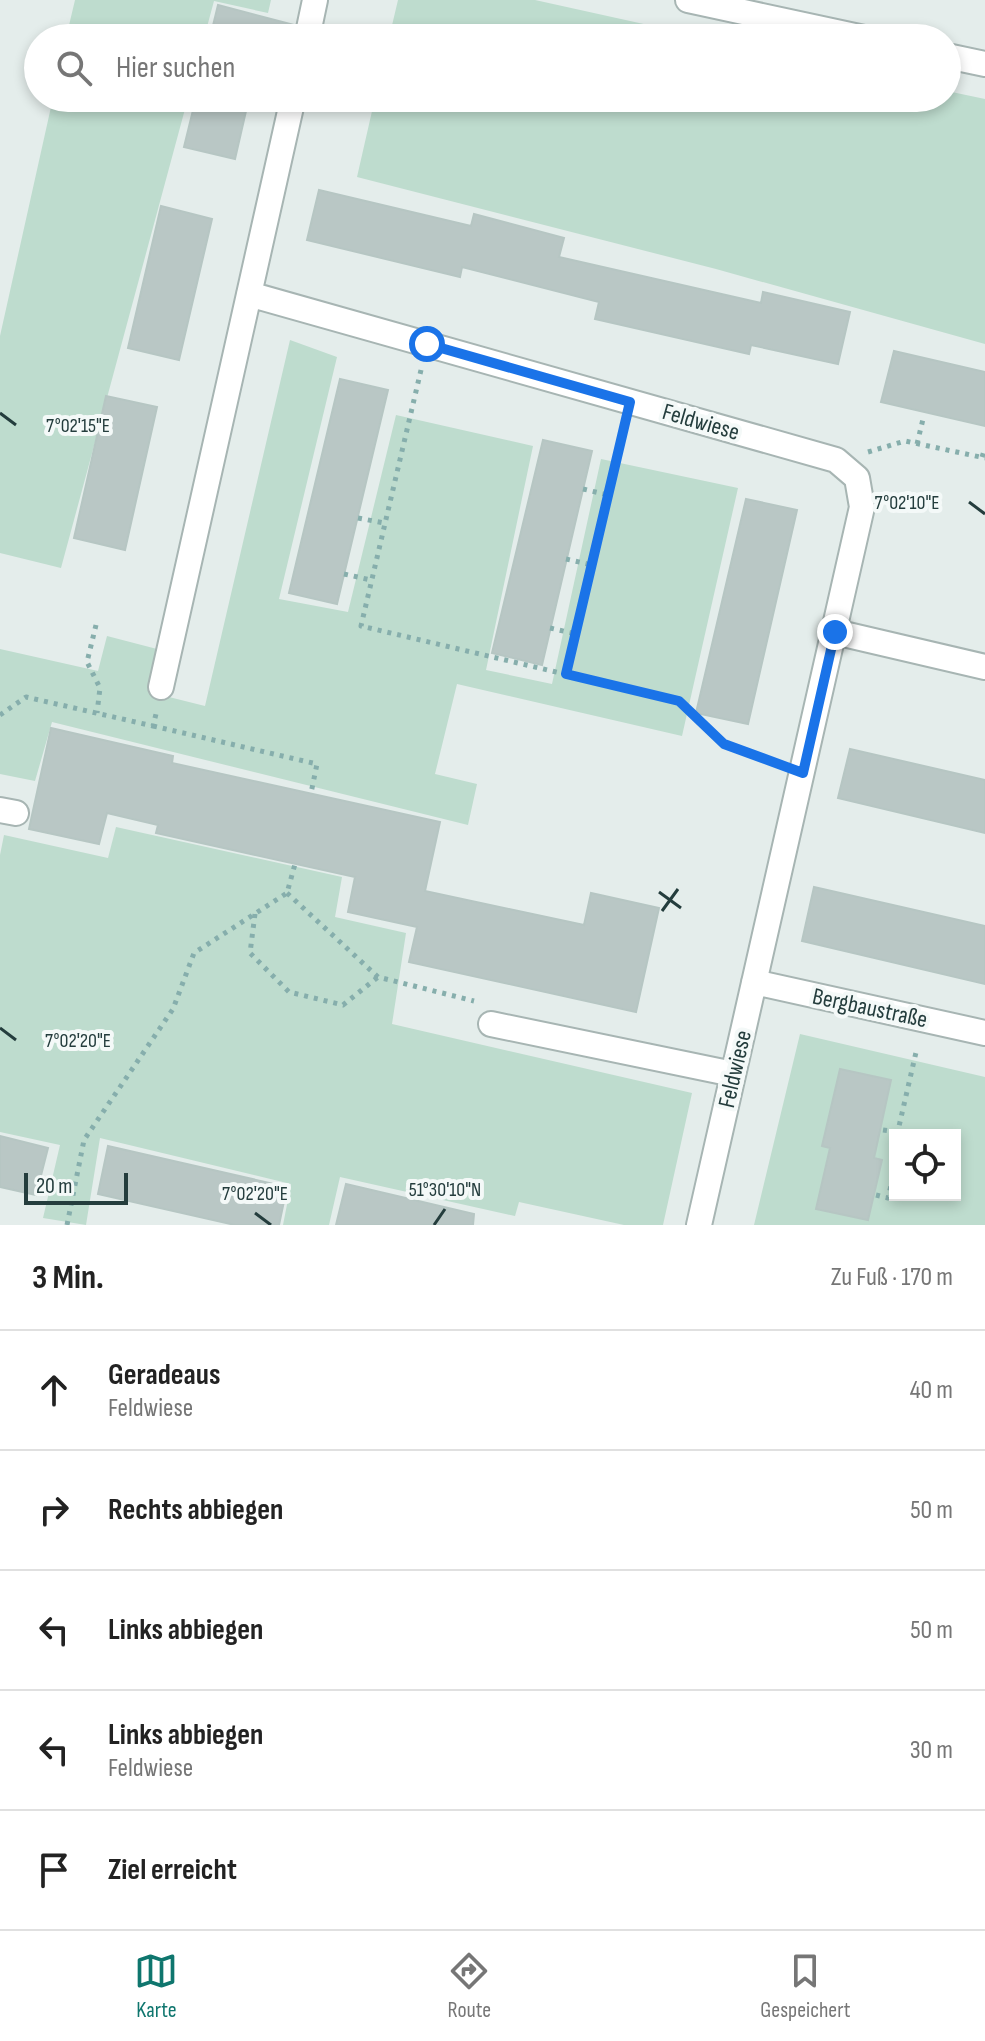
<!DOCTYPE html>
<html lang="de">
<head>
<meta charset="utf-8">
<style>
	body { margin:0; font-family:"Sofia Sans Condensed",sans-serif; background:#f2f2f2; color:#222 }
	.controls { position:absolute; right:24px; bottom:24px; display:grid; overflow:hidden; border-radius:0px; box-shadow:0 4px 12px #0003 }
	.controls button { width:72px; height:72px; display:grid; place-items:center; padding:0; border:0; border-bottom:2px solid #e0e0e0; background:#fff; color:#222; font:40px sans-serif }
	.scale { position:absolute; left:24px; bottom:20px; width:104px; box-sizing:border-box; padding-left:8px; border:4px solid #243d3d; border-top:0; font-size:22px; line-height:28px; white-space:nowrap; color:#243d3d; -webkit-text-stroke:6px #f4f9f8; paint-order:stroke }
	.stop { position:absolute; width:24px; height:24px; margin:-18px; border:6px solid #1a73e8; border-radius:50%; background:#fff }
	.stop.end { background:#1a73e8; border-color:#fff; box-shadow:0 2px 8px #0008 }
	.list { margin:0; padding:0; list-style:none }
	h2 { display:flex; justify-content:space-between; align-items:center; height:104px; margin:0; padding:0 32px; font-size:34px }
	h2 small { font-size:26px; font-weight:400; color:#767676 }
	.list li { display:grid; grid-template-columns:52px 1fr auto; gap:24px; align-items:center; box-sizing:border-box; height:120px; padding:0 32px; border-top:2px solid #e0e0e0 }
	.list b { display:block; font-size:30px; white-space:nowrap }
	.list p { margin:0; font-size:26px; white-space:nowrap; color:#767676 }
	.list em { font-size:26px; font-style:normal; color:#767676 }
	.icon { flex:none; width:44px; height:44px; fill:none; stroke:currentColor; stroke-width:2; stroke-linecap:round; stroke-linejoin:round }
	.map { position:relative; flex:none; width:985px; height:1225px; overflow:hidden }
	.search { position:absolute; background:#fff; box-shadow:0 4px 12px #0003; left:24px; right:24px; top:24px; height:88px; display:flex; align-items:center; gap:20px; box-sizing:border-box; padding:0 28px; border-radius:44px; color:#767676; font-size:30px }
	.sheet { height:704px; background:#fff }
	nav { display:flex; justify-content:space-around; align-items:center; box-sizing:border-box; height:112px; border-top:2px solid #e0e0e0; background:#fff; font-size:22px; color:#767676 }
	nav a { display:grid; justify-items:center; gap:4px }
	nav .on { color:#0f766e }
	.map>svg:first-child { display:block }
</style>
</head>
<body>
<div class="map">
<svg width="985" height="1225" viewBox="0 0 985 1225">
	<rect width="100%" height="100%" fill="#e4edeb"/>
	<path fill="#bedcce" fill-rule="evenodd" d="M 75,0 L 271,0 L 268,13 L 214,1 L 204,38 L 66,38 Z
		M 398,0 L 535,0 L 707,38 L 389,38 Z
		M 947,91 L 985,99 L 985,344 L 716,269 L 357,177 L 375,98 L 947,98 Z
		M 53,98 L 188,98 L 61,568 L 0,553 L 0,336 Z
		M 290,340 L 337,357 L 279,599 L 348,612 L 396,415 L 533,446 L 486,670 L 552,684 L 601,459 L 738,488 L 682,736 L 457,684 L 435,774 L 477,784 L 468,825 L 52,722 L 35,781 L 0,774 L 0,649 L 98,671 L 107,636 L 157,649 L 149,692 L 205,706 Z
		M 116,827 L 342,877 L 335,917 L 406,933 L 392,1024 L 692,1093 L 663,1225 L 624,1225 L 519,1202 L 515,1216 L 340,1177 L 329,1225 L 283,1225 L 291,1184 L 100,1138 L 86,1225 L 43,1218 L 60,1145 L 0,1132 L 0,855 L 4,835 L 108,858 Z
		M 800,1034 L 985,1077 L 985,1225 L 754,1225 ZM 895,1135 L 955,1135 L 955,1195 L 895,1195 Z"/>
	<path fill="#b9c7c5" stroke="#b6c6c3" stroke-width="2" d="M 218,5 L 294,25 L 292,38 L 210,38 Z
		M 196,98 L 249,98 L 235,159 L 184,147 Z
		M 319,190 L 471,226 L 474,214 L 564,238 L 559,257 L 761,303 L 763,292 L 850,312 L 838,364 L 751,345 L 749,354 L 595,319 L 599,302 L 462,267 L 460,277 L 307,240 Z
		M 161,206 L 212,219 L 179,360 L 128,348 Z
		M 894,351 L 985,372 L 985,426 L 881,402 Z
		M 340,379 L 388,390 L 337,604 L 289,593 Z
		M 106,396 L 157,407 L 125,550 L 74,538 Z
		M 543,440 L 592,451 L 542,665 L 492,653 Z
		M 746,499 L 797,510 L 748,724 L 696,713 Z
		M 51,728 L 173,756 L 172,763 L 440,822 L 425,891 L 584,925 L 591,893 L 659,908 L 636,1012 L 409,962 L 417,927 L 348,912 L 355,877 L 156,833 L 158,825 L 107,813 L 99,844 L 29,829 Z
		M 850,749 L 985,780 L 985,833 L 838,798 Z
		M 814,887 L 985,926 L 985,984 L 802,941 Z
		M 840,1069 L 891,1080 L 874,1158 L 882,1160 L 868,1220 L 816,1209 L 830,1148 L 822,1146 Z
		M 0,1136 L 48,1148 L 36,1195 L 0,1187 Z
		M 108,1146 L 287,1187 L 279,1225 L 235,1225 L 98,1194 Z
		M 346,1184 L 474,1214 L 473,1225 L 336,1225 Z"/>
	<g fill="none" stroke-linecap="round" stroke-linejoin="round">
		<defs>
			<path id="minor" d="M 688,0 L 864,38
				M 307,38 L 315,0
				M 947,56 L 985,64
				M 249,294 L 836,460 L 857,478 L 862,507 L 699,1225
				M 835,632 L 985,667
				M 161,687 L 293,98
				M 0,810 L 16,813
				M 754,982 L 985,1033
				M 491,1024 L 733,1074"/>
		</defs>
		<use href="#minor" stroke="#a7b5b3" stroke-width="28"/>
		<path stroke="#86aeac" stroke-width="5" stroke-dasharray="4 6" stroke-linecap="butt" d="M 421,370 L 361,626 L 679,701 L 724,744 L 775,763
			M 917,444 L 924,415
			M 868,452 L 905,441 L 985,458
			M 982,457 L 985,448
			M 583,489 L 608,495
			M 358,518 L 384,523
			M 566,559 L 592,565
			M 344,574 L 371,580
			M 96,625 L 87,662 L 100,688 L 97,713
			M 550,628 L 576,634
			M 566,674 L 624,429
			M 0,715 L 26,697 L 153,726 L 156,714
			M 153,726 L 317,764 L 311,793
			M 287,893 L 378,977 L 474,1001
			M 255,914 L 250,953 L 289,992 L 343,1005 L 378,977
			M 883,1130 L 897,1132
			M 897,1135 L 917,1048
			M 876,1195 L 888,1198 L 895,1169
			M 67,1225 L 84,1140 L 173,1009 L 194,953 L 287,893 L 295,864"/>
		<use href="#minor" stroke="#fff" stroke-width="24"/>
	</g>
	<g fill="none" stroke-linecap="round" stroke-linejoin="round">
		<path stroke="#1a73e8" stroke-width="10" d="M 427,344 L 630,402 L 566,674 L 679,701 L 724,744 L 803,773 L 835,632"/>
	</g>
	<path fill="none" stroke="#243d3d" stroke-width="3" d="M 0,413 L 16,425M 969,502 L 985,514M 659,892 L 681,908M 662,911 L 678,889M 0,1028 L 16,1040M 255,1213 L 271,1225M 434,1225 L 445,1209"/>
	<g text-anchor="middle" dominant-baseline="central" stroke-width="8" stroke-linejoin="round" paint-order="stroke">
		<g font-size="24" fill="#243d3d" stroke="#f4f9f8">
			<text transform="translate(701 422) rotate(16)">Feldwiese</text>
			<text transform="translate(870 1008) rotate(12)">Bergbaustraße</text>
			<text transform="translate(735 1069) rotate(-77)">Feldwiese</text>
		</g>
	</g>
	<g font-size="20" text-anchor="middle" fill="#243d3d" stroke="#f4f9f8" stroke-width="8" stroke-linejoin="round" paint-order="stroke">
		<text x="78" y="432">7°02'15"E</text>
		<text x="907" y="509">7°02'10"E</text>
		<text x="78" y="1047">7°02'20"E</text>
		<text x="445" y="1196">51°30'10"N</text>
		<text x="255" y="1200">7°02'20"E</text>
	</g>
</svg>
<div class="controls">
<button><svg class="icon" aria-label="locate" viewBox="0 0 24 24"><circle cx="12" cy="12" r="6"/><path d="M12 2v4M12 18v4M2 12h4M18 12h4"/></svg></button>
</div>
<div class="scale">20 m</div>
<div class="stop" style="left:427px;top:344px"></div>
<div class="stop end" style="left:835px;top:632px"></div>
<div class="search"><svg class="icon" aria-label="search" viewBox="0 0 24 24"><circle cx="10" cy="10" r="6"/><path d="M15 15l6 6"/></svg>Hier suchen</div>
</div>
<section class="sheet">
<h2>3 Min.<small>Zu Fuß · 170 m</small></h2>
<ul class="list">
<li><svg class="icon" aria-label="ahead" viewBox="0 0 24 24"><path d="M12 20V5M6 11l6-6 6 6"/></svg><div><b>Geradeaus</b><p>Feldwiese</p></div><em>40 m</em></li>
<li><svg class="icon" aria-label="right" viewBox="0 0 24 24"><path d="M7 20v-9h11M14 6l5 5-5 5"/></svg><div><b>Rechts abbiegen</b></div><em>50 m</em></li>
<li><svg class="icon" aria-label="left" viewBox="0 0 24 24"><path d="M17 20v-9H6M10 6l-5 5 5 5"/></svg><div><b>Links abbiegen</b></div><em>50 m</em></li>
<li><svg class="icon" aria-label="left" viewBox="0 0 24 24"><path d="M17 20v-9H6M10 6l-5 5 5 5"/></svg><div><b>Links abbiegen</b><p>Feldwiese</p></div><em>30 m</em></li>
<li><svg class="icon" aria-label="arrive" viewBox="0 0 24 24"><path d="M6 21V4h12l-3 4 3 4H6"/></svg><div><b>Ziel erreicht</b></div></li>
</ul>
</section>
<nav>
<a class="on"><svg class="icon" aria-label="map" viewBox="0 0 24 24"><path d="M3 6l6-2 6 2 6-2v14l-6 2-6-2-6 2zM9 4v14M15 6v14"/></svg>Karte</a>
<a><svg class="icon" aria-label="directions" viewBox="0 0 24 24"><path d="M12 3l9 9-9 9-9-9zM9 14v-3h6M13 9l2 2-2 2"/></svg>Route</a>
<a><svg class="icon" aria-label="saved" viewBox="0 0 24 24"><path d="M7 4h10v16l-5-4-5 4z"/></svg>Gespeichert</a>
</nav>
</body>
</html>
